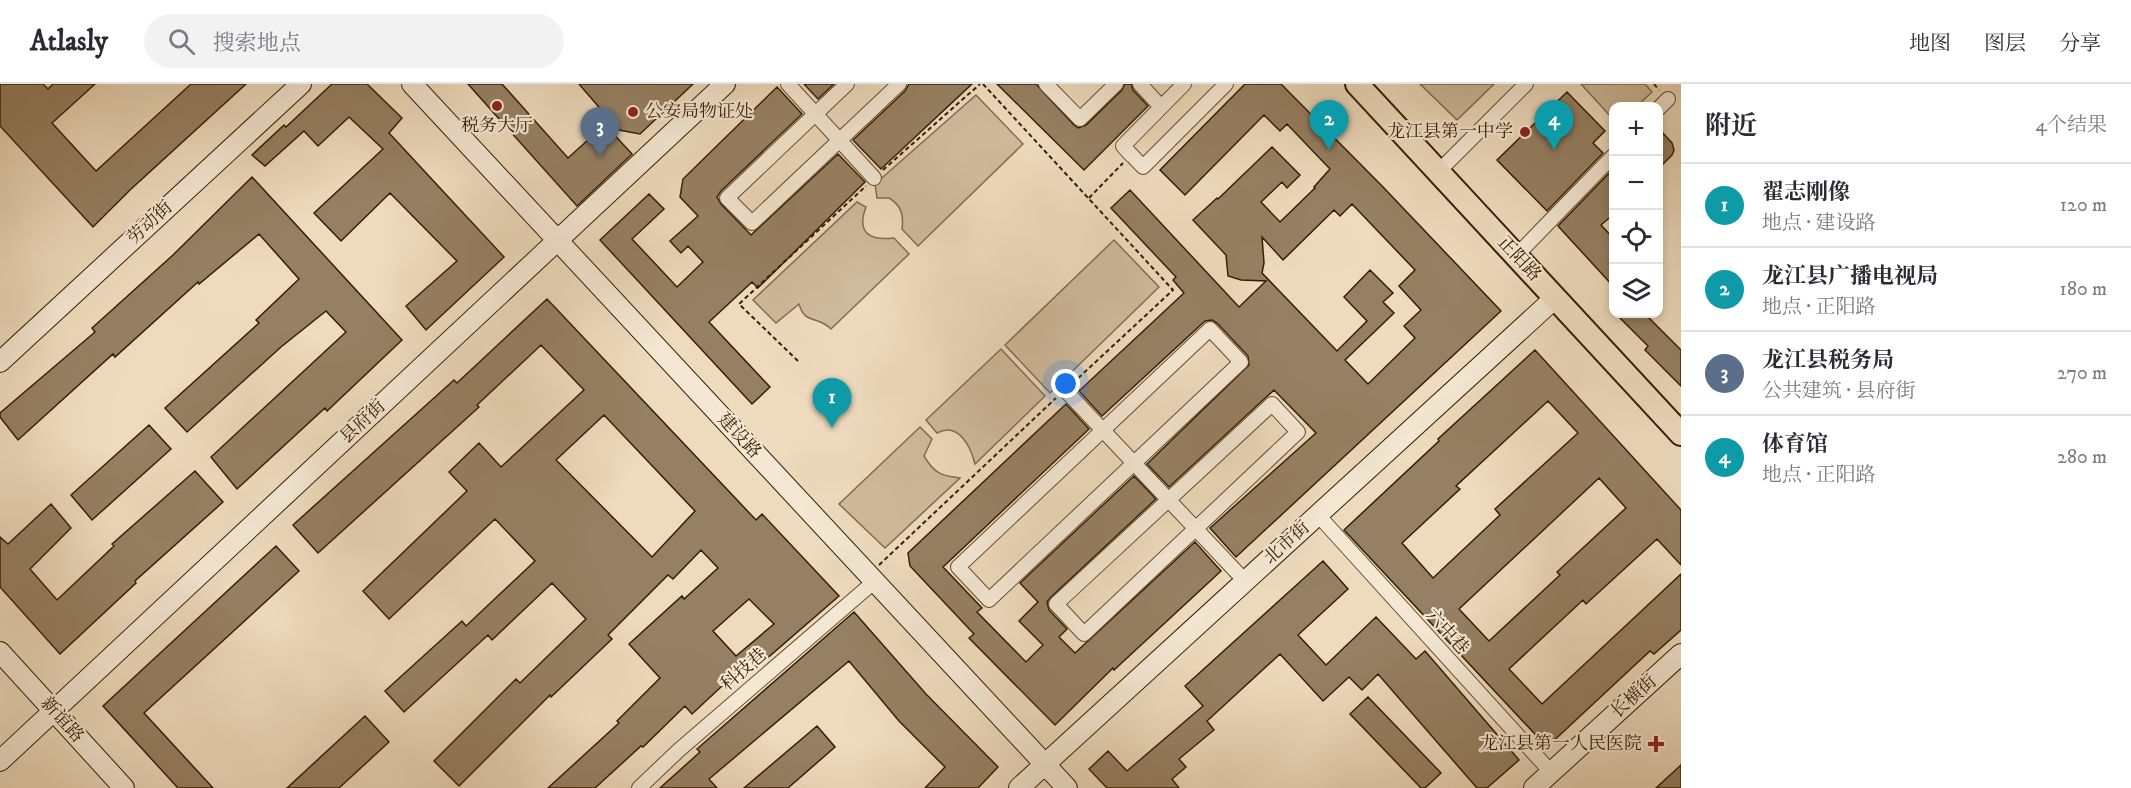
<!DOCTYPE html>
<html lang="zh">
<head>
<meta charset="utf-8">
<style>
	body { margin:0; font-family:"IM FELL DW Pica","Noto Serif SC",serif; background:#f2f2f3; color:#2b2b33 }
	.controls { position:absolute; right:18px; top:18px; display:grid; overflow:hidden; border-radius:12px; box-shadow:0 3px 9px #0003 }
	.controls button { width:54px; height:54px; display:grid; place-items:center; padding:0; border:0; border-bottom:2px solid #e1e1e2; background:#fff; color:#2b2b33; font:30px sans-serif }
	.you { position:absolute; left:1066px; top:300px; width:21px; height:21px; margin:-15px; border:4px solid #fff; border-radius:50%; background:#1a73e8; box-shadow:0 0 0 9px #1a73e833 }
	.badge { display:grid; place-items:center; width:39px; height:39px; border-radius:50%; background:#111827; color:#fff; font-size:20px; font-weight:700 }
	.pin { position:absolute; translate:-50% -50px; filter:drop-shadow(0 2px 3px #0008) }
	.pin::after { content:''; position:absolute; top:32px; width:21px; height:18px; background:inherit; clip-path:polygon(0 0,100% 0,50% 100%) }
	.list { margin:0; padding:0; list-style:none }
	h2 { display:flex; justify-content:space-between; align-items:center; height:78px; margin:0; padding:0 24px; font-size:26px }
	h2 small { font-size:20px; font-weight:400; color:#7c7c81 }
	.list li { display:grid; grid-template-columns:39px 1fr auto; gap:18px; align-items:center; box-sizing:border-box; height:84px; padding:0 24px; border-top:2px solid #e1e1e2 }
	.list b { display:block; font-size:22px; white-space:nowrap }
	.list p { margin:0; font-size:20px; white-space:nowrap; color:#7c7c81 }
	.list em { font-size:20px; font-style:normal; color:#7c7c81 }
	.icon { flex:none; width:33px; height:33px; fill:none; stroke:currentColor; stroke-width:2; stroke-linecap:round; stroke-linejoin:round }
	.map { position:relative; flex:none; width:1681px; height:704px; overflow:hidden }
	header { display:flex; align-items:center; gap:36px; box-sizing:border-box; height:84px; padding:0 30px; background:#fff; border-bottom:2px solid #e1e1e2 }
	header strong { font-size:28px }
	nav { display:flex; gap:33px; margin-inline-start:auto; font-size:21px }
	.search { width:420px; height:54px; background:#f2f2f3; display:flex; align-items:center; gap:15px; box-sizing:border-box; padding:0 21px; border-radius:33px; color:#7c7c81; font-size:22px }
	main { display:flex }
	aside { flex:1; background:#fff }
	.map>svg:first-child { display:block }
</style>
</head>
<body>
<header>
<strong>Atlasly</strong>
<div class="search"><svg class="icon" aria-label="search" viewBox="0 0 24 24"><circle cx="10" cy="10" r="6"/><path d="M15 15l6 6"/></svg>搜索地点</div>
<nav><a>地图</a><a>图层</a><a>分享</a></nav>
</header>
<main>
<div class="map">
<svg width="1681" height="704" viewBox="0 0 1681 704">
	<rect width="100%" height="100%" fill="#eedbbd"/>
	<filter id="stains"><feTurbulence type="fractalNoise" baseFrequency=".00333" numOctaves="4"/><feColorMatrix values="0 0 0 0 .2 0 0 0 0 .09 0 0 0 0 .02 0 0 0 .5 -.17"/></filter>
	<radialGradient id="worn" r=".72"><stop offset=".6" stop-color="#630" stop-opacity="0"/><stop offset="1" stop-color="#630" stop-opacity=".3"/></radialGradient>
	<path fill="#cfbb9d" stroke="#836c4f" stroke-width="1.5" d="M 1420,0 L 1494,0 L 1457,36 Z
		M 1581,0 L 1645,0 L 1652,8 L 1637,22 L 1614,22 L 1613,35 Z
		M 976,11 L 1023,60 L 918,162 L 902,145 C 904,131 901,121 889,114 L 877,114 L 875,100 Z
		M 857,118 L 866,123 C 856,149 870,157 894,154 L 909,170 L 831,245 C 817,231 805,241 799,220 L 776,239 L 753,216 Z
		M 1114,156 L 1159,203 L 1050,309 L 1005,261 Z
		M 1001,265 L 1045,312 L 975,380 C 971,364 959,337 937,349 L 926,336 Z
		M 920,343 L 932,355 L 924,372 C 934,389 941,392 960,394 L 885,464 L 839,420 Z"/>
	<path fill="#968063" stroke="#371d01" stroke-width="1.5" fill-rule="evenodd" d="M 0,0 L 43,0 L 48,5 L 53,0 L 95,0 L 52,39 L 96,87 L 191,0 L 246,0 L 130,106 L 93,143 L 0,42 Z
		M 332,0 L 367,0 L 402,34 L 389,49 L 504,173 L 426,246 L 406,222 L 457,177 L 390,109 L 341,157 L 314,129 L 383,65 L 349,33 L 318,62 L 304,47 L 265,82 L 252,71 L 284,41 L 286,43 Z
		M 468,0 L 502,0 L 568,74 L 610,36 L 579,0 L 693,0 L 640,50 L 608,44 L 632,70 L 577,122 Z
		M 804,0 L 834,0 L 818,15 Z
		M 909,0 L 972,0 L 881,85 L 853,56 L 905,7 Z
		M 997,0 L 1036,0 L 1074,41 L 1078,44 L 1086,41 L 1122,6 L 1125,0 L 1131,0 L 1133,6 L 1148,22 L 1084,86 Z
		M 1245,0 L 1281,0 L 1383,103 L 1501,227 L 1236,473 L 1210,444 L 1316,349 L 1274,306 L 1169,403 L 1147,380 L 1249,281 L 1248,272 L 1217,239 L 1212,236 L 1205,237 L 1102,332 L 1079,307 L 1184,209 L 1173,196 L 1176,193 L 1111,124 L 1130,106 L 1239,223 L 1266,197 L 1241,196 L 1228,192 L 1226,171 L 1193,136 L 1217,114 L 1218,115 L 1272,63 L 1300,91 L 1287,104 L 1282,98 L 1261,118 L 1280,138 L 1315,104 L 1314,103 L 1330,85 L 1287,40 L 1280,47 L 1264,31 L 1185,111 L 1160,86 ZM 1352,120 L 1415,186 L 1399,202 L 1421,226 L 1404,242 L 1415,254 L 1368,300 L 1345,276 L 1394,229 L 1383,218 L 1393,209 L 1370,186 L 1344,213 L 1367,237 L 1337,267 L 1262,189 L 1264,179 L 1262,153 L 1283,176 L 1334,126 L 1340,132 Z
		M 777,3 L 802,30 L 721,107 L 717,113 L 721,120 L 751,151 L 838,70 L 865,98 L 758,204 L 752,198 L 709,238 L 770,303 L 752,320 L 600,156 L 649,110 L 664,125 L 632,155 L 677,203 L 703,178 L 688,162 L 681,169 L 670,157 L 698,132 L 680,113 L 683,95 Z
		M 1567,8 L 1605,47 L 1593,59 L 1603,69 L 1547,127 L 1497,76 Z
		M 1659,45 L 1672,59 L 1674,66 L 1672,71 L 1659,84 Z
		M 1613,85 L 1614,130 L 1601,141 L 1614,155 L 1614,203 L 1558,142 Z
		M 252,93 L 402,256 L 327,327 L 325,324 L 237,405 L 211,373 L 346,248 L 326,227 L 281,263 L 187,348 L 165,324 L 259,239 L 256,236 L 299,195 L 259,150 L 199,200 L 198,198 L 115,273 L 113,270 L 18,356 L 0,333 L 0,329 L 95,248 L 92,244 L 173,171 Z
		M 547,215 L 756,436 L 762,430 L 839,512 L 757,583 L 750,576 L 692,630 L 685,622 L 643,663 L 641,662 L 595,704 L 548,704 L 619,639 L 617,637 L 660,594 L 629,560 L 682,512 L 684,515 L 718,484 L 701,466 L 673,495 L 668,491 L 608,551 L 612,555 L 551,613 L 550,611 L 459,702 L 434,677 L 516,595 L 520,599 L 586,535 L 552,499 L 492,556 L 488,551 L 404,628 L 385,607 L 462,537 L 466,542 L 535,477 L 495,435 L 389,535 L 363,507 L 467,407 L 449,388 L 479,359 L 501,383 L 584,306 L 541,261 L 477,321 L 479,323 L 318,469 L 293,441 L 454,296 L 457,299 ZM 604,331 L 695,427 L 652,473 L 556,376 ZM 749,515 L 774,540 L 736,572 L 713,547 Z
		M 1616,230 L 1645,230 L 1681,266 L 1681,302 L 1645,266 L 1648,262 Z
		M 1535,266 L 1681,426 L 1681,481 L 1657,455 L 1586,520 L 1583,516 L 1509,585 L 1542,620 L 1681,490 L 1681,546 L 1654,570 L 1650,567 L 1547,663 L 1344,446 L 1439,357 L 1438,355 ZM 1548,317 L 1578,349 L 1495,425 L 1500,431 L 1433,494 L 1402,459 L 1460,405 L 1456,402 ZM 1599,394 L 1626,424 L 1557,488 L 1560,491 L 1489,557 L 1459,525 Z
		M 1066,320 L 1089,345 L 943,483 L 982,524 L 977,528 L 1026,578 L 1043,561 L 1019,537 L 1038,518 L 1020,499 L 1134,392 L 1156,415 L 1050,514 L 1047,518 L 1049,526 L 1067,545 L 1059,553 L 1075,569 L 1195,458 L 1221,487 L 1114,586 L 1113,584 L 1055,641 L 969,554 L 974,550 L 910,482 L 908,469 Z
		M 149,341 L 171,365 L 92,436 L 71,411 Z
		M 195,387 L 223,418 L 135,497 L 136,499 L 60,570 L 0,503 L 0,453 L 8,460 L 51,420 L 71,444 L 30,485 L 57,516 L 114,462 L 112,460 Z
		M 276,462 L 299,487 L 144,629 L 213,704 L 178,704 L 103,622 Z
		M 1323,477 L 1348,505 L 1298,551 L 1326,581 L 1376,533 L 1416,575 L 1425,567 L 1519,676 L 1487,704 L 1477,704 L 1378,590 L 1362,606 L 1349,593 L 1323,617 L 1280,570 L 1207,637 L 1214,646 L 1179,675 L 1186,683 L 1172,695 L 1179,704 L 1107,704 L 1089,685 L 1108,667 L 1127,687 L 1203,622 L 1185,602 Z
		M 854,528 L 926,610 L 998,683 L 978,704 L 925,704 L 945,683 L 899,637 L 849,577 L 709,695 L 717,704 L 660,704 L 700,668 L 697,665 Z
		M 1368,613 L 1441,689 L 1425,704 L 1421,704 L 1350,630 Z
		M 365,632 L 389,658 L 339,704 L 287,704 Z
		M 817,642 L 835,663 L 788,704 L 744,704 Z
		M 1681,681 L 1681,704 L 1656,704 Z"/>
	<g fill="none" stroke-linecap="round" stroke-linejoin="round">
		<defs>
			<path id="street" d="M 788,0 L 874,94
				M 847,0 L 727,114 L 752,139 L 899,0
				M 1046,0 L 1080,35 L 1116,0
				M 1140,0 L 1161,23
				M 1658,25 L 1668,15
				M 1123,62 L 1184,0
				M 1131,71 L 1123,62 L 1143,83 L 1226,0
				M 1438,88 L 1526,0
				M 1516,172 L 1614,71
				M 1210,245 L 1241,278 L 989,516 L 958,483 Z
				M 1065,306 L 1245,497
				M 1272,320 L 1298,348 L 1084,550 L 1056,520 Z
				M 1318,431 L 1551,688
				M 639,704 L 679,666 L 875,497"/>
			<path id="secondary" d="M 412,0 L 1067,704
				M 0,278 L 301,0
				M 0,568 L 124,704
				M 0,677 L 725,0
				M 1019,704 L 1555,214
				M 1534,704 L 1681,570"/>
			<path id="primary" d="M 1357,0 L 1681,350"/>
		</defs>
		<use href="#street" stroke="#654c30" stroke-width="16"/>
		<use href="#secondary" stroke="#371d01" stroke-width="22"/>
		<use href="#primary" stroke="#371d01" stroke-width="26"/>
		<path stroke="#371d01" stroke-width="2" stroke-dasharray="4.5 3" stroke-linecap="butt" d="M 983,0 L 1173,206 L 1074,298
			M 1654,0 L 1659,6
			M 883,86 L 980,0
			M 1089,114 L 1123,79
			M 798,277 L 739,220 L 866,102
			M 879,481 L 1056,314"/>
		<use href="#street" stroke="#f4e8d4" stroke-width="14"/>
		<use href="#secondary" stroke="#f4e8d4" stroke-width="20"/>
		<use href="#primary" stroke="#eedbbd" stroke-width="22"/>
	</g>
	<g fill="#8f2418" stroke="#f4e8d4" stroke-width="2">
		<circle cx="497" cy="22" r="6"/>
		<circle cx="633" cy="28" r="6"/>
		<circle cx="1525" cy="48" r="6"/>
		<path d="M1653 651h6v6h6v6h-6v6h-6v-6h-6v-6h6z"/>
	</g>
	<g text-anchor="middle" dominant-baseline="central" stroke-width="4.5" stroke-linejoin="round" paint-order="stroke">
		<g font-size="18" fill="#371d01" stroke="#f4e8d4" text-anchor="end">
			<text x="645" y="28" text-anchor="start">公安局物证处</text>
			<text x="497" y="42" text-anchor="middle">税务大厅</text>
			<text x="1513" y="48">龙江县第一中学</text>
			<text x="1642" y="660">龙江县第一人民医院</text>
		</g>
		<g font-size="18" fill="#371d01" stroke="#f4e8d4">
			<text transform="translate(150 139) rotate(-43)">劳动街</text>
			<text transform="translate(1519 175) rotate(47)">正阳路</text>
			<text transform="translate(363 338) rotate(-43)">县府街</text>
			<text transform="translate(739 352) rotate(47)">建设路</text>
			<text transform="translate(1287 459) rotate(-42)">北市街</text>
			<text transform="translate(1447 548) rotate(48)">六中巷</text>
			<text transform="translate(744 586) rotate(-41)">科技巷</text>
			<text transform="translate(1634 613) rotate(-42)">长横街</text>
			<text transform="translate(62 636) rotate(48)">新谊路</text>
		</g>
	</g>
	<rect width="100%" height="100%" filter="url(#stains)"/>
	<rect width="100%" height="100%" fill="url(#worn)"/>
</svg>
<div class="controls">
<button>+</button>
<button>−</button>
<button><svg class="icon" aria-label="locate" viewBox="0 0 24 24"><circle cx="12" cy="12" r="6"/><path d="M12 2v4M12 18v4M2 12h4M18 12h4"/></svg></button>
<button><svg class="icon" aria-label="layers" viewBox="0 0 24 24"><path d="M12 4l9 5-9 5-9-5zM3 14l9 5 9-5"/></svg></button>
</div>
<div class="you"></div>
<div class="pin badge" style="left:832px;top:344px;background:#0f9aa8">1</div>
<div class="pin badge" style="left:1329px;top:66px;background:#0f9aa8">2</div>
<div class="pin badge" style="left:600px;top:73px;background:#5c6f8a">3</div>
<div class="pin badge" style="left:1554px;top:66px;background:#0f9aa8">4</div>
</div>
<aside>
<h2>附近<small>4个结果</small></h2>
<ul class="list">
<li><span class="badge" style="background:#0f9aa8">1</span><div><b>翟志刚像</b><p>地点 · 建设路</p></div><em>120 m</em></li>
<li><span class="badge" style="background:#0f9aa8">2</span><div><b>龙江县广播电视局</b><p>地点 · 正阳路</p></div><em>180 m</em></li>
<li><span class="badge" style="background:#5c6f8a">3</span><div><b>龙江县税务局</b><p>公共建筑 · 县府街</p></div><em>270 m</em></li>
<li><span class="badge" style="background:#0f9aa8">4</span><div><b>体育馆</b><p>地点 · 正阳路</p></div><em>280 m</em></li>
</ul>
</aside>
</main>
</body>
</html>
